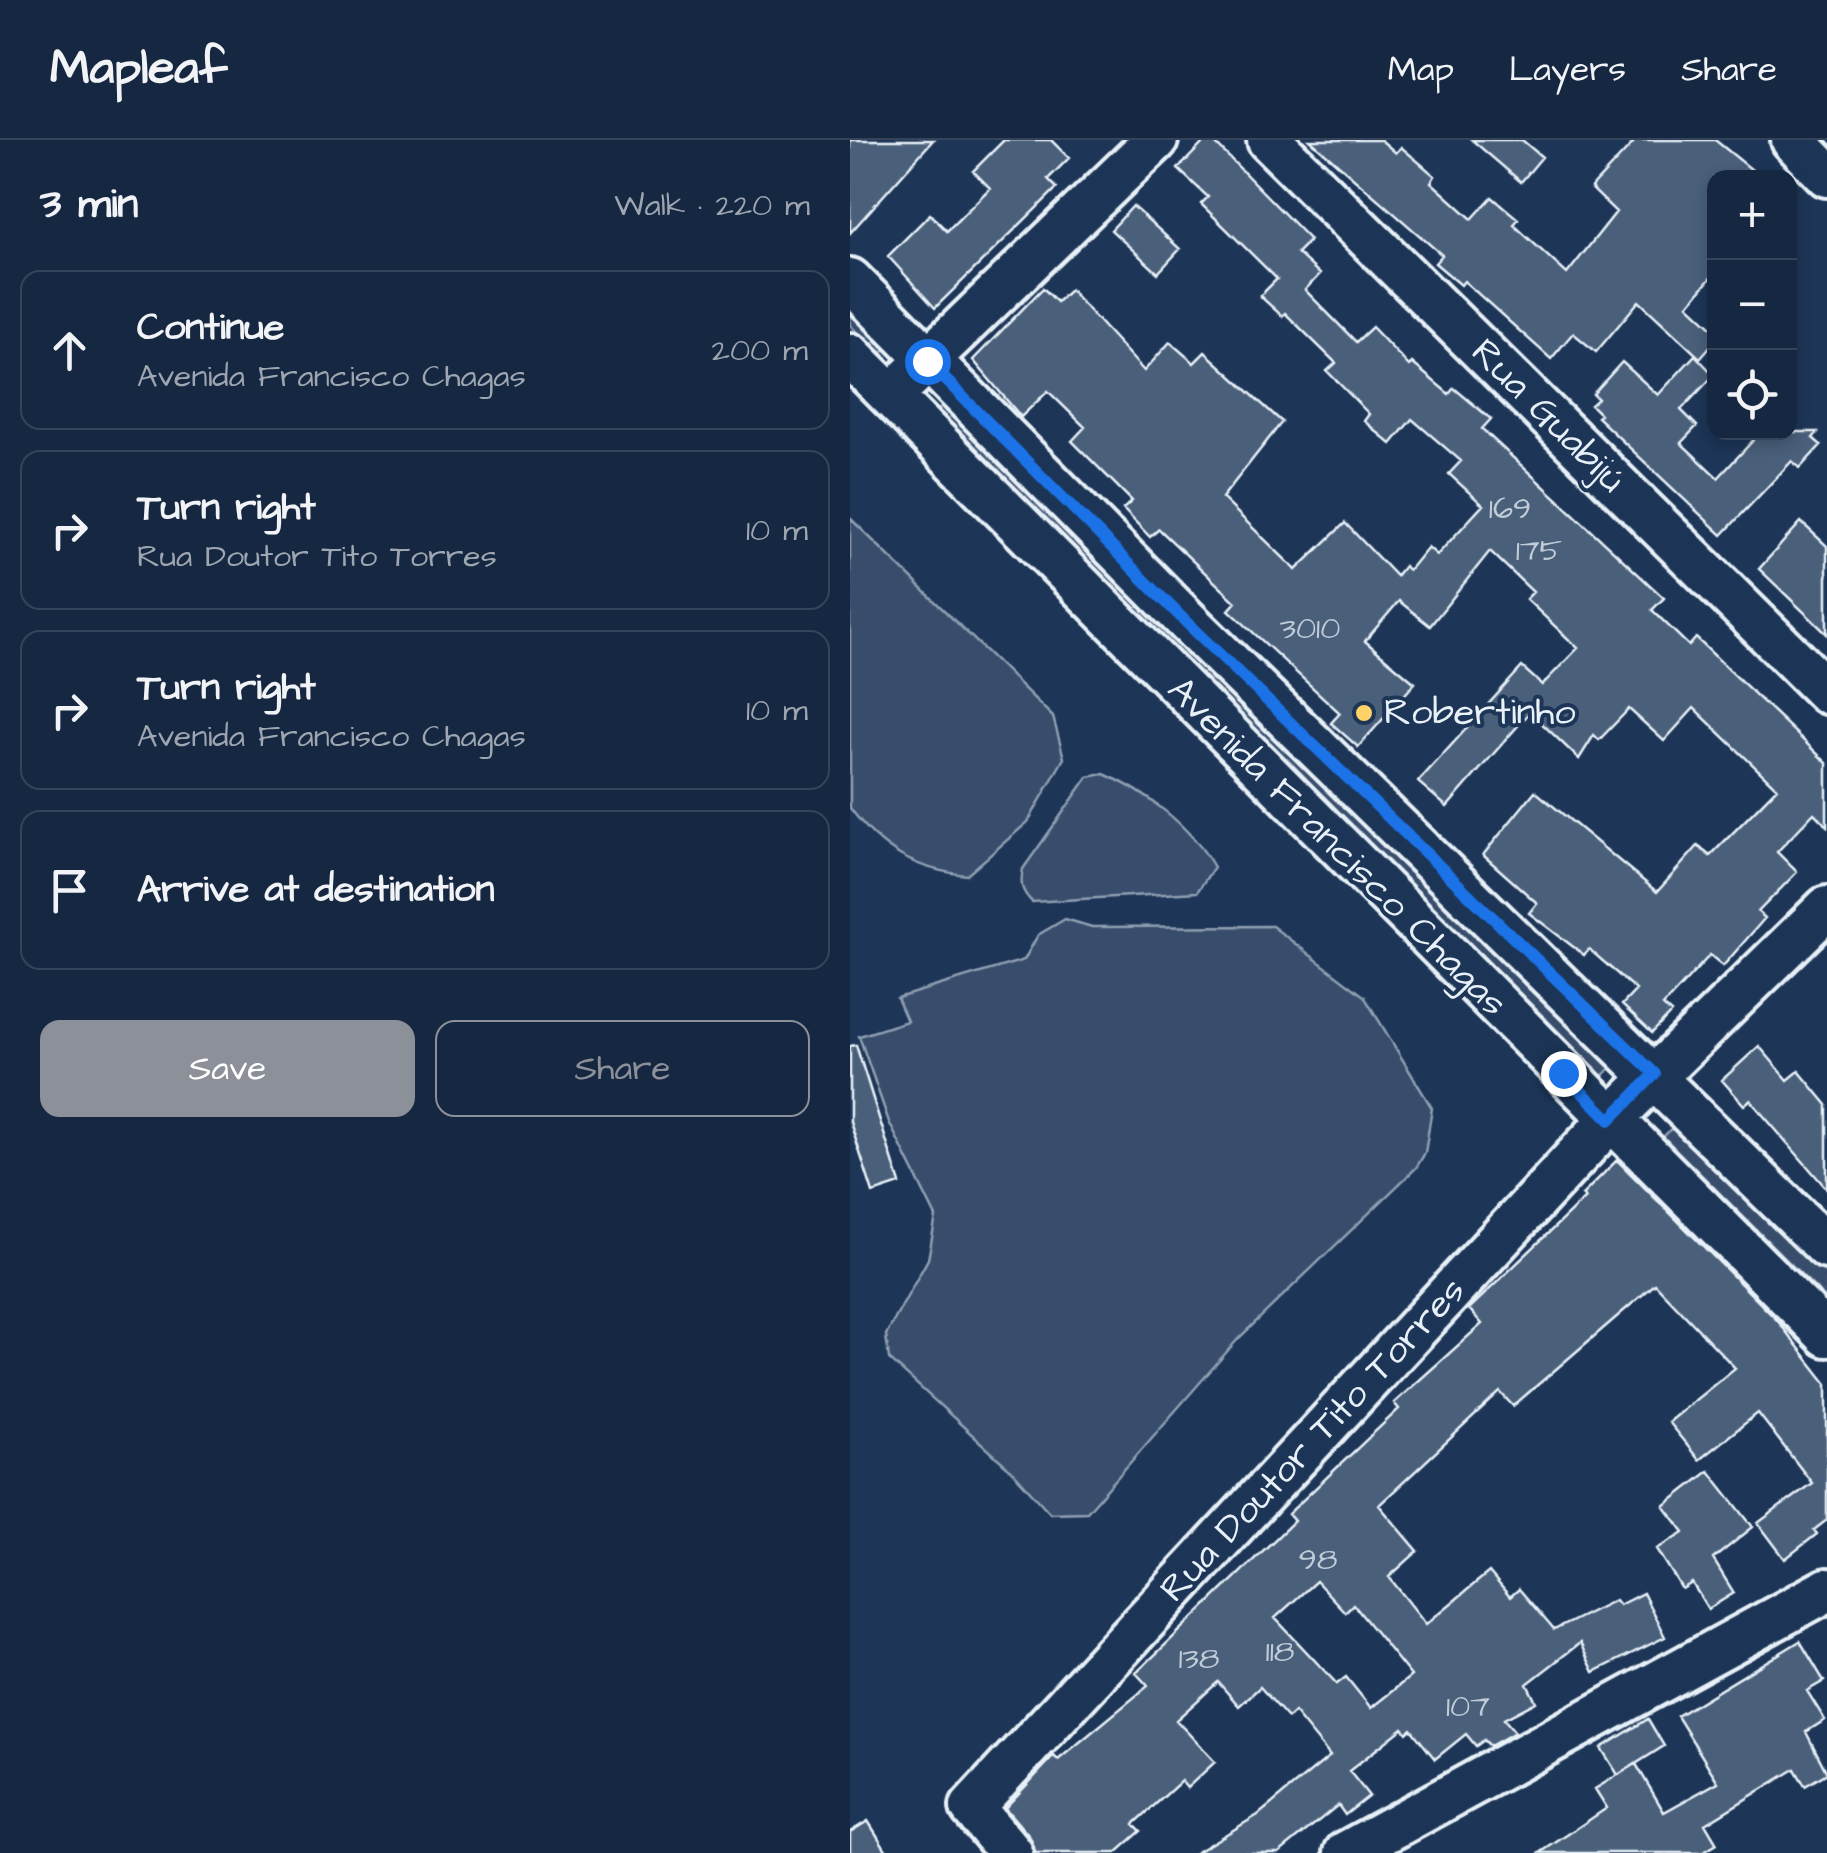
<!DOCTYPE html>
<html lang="en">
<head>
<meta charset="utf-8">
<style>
	body { margin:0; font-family:"Architects Daughter",sans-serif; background:#23344c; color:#f1f3f6 }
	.controls { position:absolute; right:30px; top:30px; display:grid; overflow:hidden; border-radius:20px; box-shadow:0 5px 15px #0003 }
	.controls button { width:90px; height:90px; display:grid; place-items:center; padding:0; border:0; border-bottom:2px solid #35445a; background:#162841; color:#f1f3f6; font:50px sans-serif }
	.stop { position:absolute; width:30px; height:30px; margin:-22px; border:8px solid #1a73e8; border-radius:50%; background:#fff }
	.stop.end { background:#1a73e8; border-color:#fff; box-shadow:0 2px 10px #0008 }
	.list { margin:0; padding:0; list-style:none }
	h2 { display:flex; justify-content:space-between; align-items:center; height:130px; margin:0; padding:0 40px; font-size:42px }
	h2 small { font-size:32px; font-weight:400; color:#9ea6b1 }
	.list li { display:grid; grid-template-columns:65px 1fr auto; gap:30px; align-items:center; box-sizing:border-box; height:160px; margin:0 20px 20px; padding:0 20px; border:2px solid #35445a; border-radius:20px }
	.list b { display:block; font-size:38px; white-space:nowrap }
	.list p { margin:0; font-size:32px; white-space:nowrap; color:#9ea6b1 }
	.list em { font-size:32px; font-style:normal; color:#9ea6b1 }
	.actions { display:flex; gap:20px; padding:30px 40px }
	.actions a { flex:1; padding:22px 0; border:2px solid #8c9099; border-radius:20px; text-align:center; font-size:35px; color:#8c9099 }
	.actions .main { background:#8c9099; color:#fff }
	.icon { flex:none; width:55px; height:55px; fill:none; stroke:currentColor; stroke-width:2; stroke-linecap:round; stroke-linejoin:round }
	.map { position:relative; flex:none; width:977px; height:1713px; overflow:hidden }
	header { display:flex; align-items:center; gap:60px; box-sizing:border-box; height:140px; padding:0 50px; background:#162841; border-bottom:2px solid #35445a }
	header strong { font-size:48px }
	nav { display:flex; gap:55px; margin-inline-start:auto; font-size:35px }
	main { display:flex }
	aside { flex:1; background:#162841 }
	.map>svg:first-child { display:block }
</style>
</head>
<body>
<header>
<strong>Mapleaf</strong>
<nav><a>Map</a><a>Layers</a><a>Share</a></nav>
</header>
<main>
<aside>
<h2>3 min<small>Walk · 220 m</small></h2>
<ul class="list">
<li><svg class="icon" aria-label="ahead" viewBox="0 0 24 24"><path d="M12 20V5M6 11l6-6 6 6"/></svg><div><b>Continue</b><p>Avenida Francisco Chagas</p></div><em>200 m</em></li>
<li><svg class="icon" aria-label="right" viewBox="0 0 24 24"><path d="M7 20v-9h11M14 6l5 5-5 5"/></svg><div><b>Turn right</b><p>Rua Doutor Tito Torres</p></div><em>10 m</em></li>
<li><svg class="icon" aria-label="right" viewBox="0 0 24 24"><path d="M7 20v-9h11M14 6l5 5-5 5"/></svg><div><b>Turn right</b><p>Avenida Francisco Chagas</p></div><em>10 m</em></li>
<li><svg class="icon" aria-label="arrive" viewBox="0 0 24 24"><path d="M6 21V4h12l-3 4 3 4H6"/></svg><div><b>Arrive at destination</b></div></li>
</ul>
<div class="actions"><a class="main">Save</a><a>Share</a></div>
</aside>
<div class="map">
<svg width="977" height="1713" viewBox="0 0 977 1713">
	<rect width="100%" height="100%" fill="#1d3557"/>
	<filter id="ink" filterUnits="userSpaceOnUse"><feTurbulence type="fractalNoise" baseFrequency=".01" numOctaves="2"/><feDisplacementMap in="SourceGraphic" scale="20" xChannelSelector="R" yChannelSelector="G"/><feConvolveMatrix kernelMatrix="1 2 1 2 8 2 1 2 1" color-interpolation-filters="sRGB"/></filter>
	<g filter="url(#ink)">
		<path fill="#374d6c" stroke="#909fb2" stroke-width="2.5" d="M 0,159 L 42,203 L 29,215 L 0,185 Z
			M 97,262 L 763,926 L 749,939 L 83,275 Z
			M 0,378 L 203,577 L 214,618 L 178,682 L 117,735 C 65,730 32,711 0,668 Z
			M 254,634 C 296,651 341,687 364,727 L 347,752 L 182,762 C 171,751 170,744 173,729 L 238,637 Z
			M 215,779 L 242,787 L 422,786 L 514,856 L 582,968 L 575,1013 L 566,1028 L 388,1199 L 237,1372 L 200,1373 L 162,1331 L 39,1219 L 36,1195 L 78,1119 L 86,1077 L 39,982 L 9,896 L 57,881 L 47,858 L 174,820 L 188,795 Z
			M 826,984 L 977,1134 L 977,1160 L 813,997 Z"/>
		<path fill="#495e7a" stroke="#e8f1f8" stroke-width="2.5" fill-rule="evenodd" d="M 0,0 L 83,0 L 0,93 Z
			M 154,0 L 201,0 L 219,18 L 198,39 L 207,48 L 85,168 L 38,116 L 80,74 L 97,91 L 140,48 L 123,31 Z
			M 356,0 L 362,0 L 460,100 L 447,113 L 470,134 L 455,150 L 506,202 L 522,187 L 559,226 L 562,223 L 599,254 L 604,248 L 641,279 L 632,289 L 814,458 L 802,470 L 839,506 L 846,498 L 977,623 L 977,686 L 964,673 L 927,712 L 947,732 L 908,772 L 915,778 L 873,826 L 860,815 L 813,866 L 821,873 L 802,893 L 772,865 L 786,850 L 739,809 L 734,815 L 679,773 L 687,763 L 633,715 L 685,651 L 807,752 L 848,706 L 860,716 L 927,648 L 844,568 L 814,601 L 779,569 L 749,600 L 744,595 L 729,619 L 680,572 L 597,667 L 568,642 L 672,527 L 692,545 L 728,508 L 676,459 L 683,452 L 640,411 L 580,486 L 549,461 L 515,501 L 565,543 L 508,607 L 481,583 L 490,573 L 379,470 L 386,462 L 309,389 L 300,397 L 273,369 L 282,361 L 222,301 L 235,287 L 198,251 L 171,277 L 123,220 L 193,148 L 207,162 L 220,150 L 294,231 L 320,202 L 344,223 L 355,212 L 432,282 L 372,358 L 446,430 L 495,383 L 546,436 L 554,426 L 559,430 L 578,407 L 587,415 L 633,365 L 599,334 L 611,321 L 562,279 L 541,304 L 514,281 L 519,274 L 477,231 L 486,223 L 435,173 L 432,176 L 410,156 L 427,139 L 351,64 L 358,57 L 328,29 Z
			M 460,0 L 531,0 L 546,13 L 551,7 L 585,36 L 581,42 L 622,79 L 642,57 L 668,79 L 664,85 L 717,134 L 766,72 L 741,48 L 786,0 L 865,0 L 912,38 L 864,38 L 864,134 L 838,165 L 864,189 L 864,202 L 850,218 L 789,161 L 746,212 L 723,193 L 701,219 L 614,141 L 611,145 L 585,123 L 592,115 Z
			M 622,0 L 672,0 L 692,17 L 671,42 Z
			M 283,66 L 330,109 L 308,133 L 261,90 Z
			M 845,215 L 864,235 L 831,270 L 847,286 L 831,303 L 868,338 L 911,292 L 968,292 L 963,298 L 971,305 L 950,328 L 942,321 L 872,395 L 747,277 L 750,274 L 741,265 L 748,259 L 743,254 L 772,222 L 808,255 Z
			M 951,382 L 977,406 L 977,494 L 909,429 Z
			M 6,905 L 50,1044 L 23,1053 L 0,982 L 0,906 Z
			M 909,906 L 938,940 L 949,931 L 977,965 L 977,1049 L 900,960 L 894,965 L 872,940 Z
			M 767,1020 L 927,1180 L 977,1244 L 977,1380 L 964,1390 L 967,1394 L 935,1419 L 908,1383 L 962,1343 L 908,1273 L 849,1320 L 818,1282 L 885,1228 L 805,1144 L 663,1266 L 650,1252 L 529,1365 L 568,1411 L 539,1437 L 576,1484 L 639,1432 L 660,1457 L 669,1449 L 704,1490 L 765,1460 L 769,1465 L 793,1453 L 815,1497 L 744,1532 L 730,1503 L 677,1544 L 686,1562 L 654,1579 L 665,1592 L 640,1606 L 634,1600 L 626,1606 L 616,1594 L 585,1619 L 561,1589 L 557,1593 L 553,1588 L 499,1631 L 519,1656 L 495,1675 L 488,1665 L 429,1713 L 345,1713 L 408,1675 L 480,1616 L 444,1572 L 438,1578 L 410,1547 L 389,1566 L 368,1542 L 326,1580 L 365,1622 L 337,1648 L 331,1641 L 284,1684 L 291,1691 L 266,1713 L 185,1713 L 180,1697 L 155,1668 L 204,1616 L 208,1620 L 298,1546 L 286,1533 L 444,1381 L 438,1374 L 549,1269 L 544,1263 L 632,1184 L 619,1169 L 735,1058 L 732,1055 ZM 466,1441 L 495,1472 L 503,1464 L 561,1536 L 521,1568 L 496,1537 L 487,1544 L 425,1478 Z
			M 859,1331 L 903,1387 L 863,1419 L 884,1453 L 858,1469 L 842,1443 L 832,1449 L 807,1409 L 834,1392 L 814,1366 Z
			M 950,1501 L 974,1541 L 957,1551 L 975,1580 L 956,1592 L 977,1633 L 955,1646 L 945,1629 L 855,1684 L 867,1704 L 852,1713 L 690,1713 L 757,1668 L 745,1649 L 786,1624 L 814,1672 L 868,1642 L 827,1576 Z
			M 798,1579 L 814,1606 L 768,1635 L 751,1608 Z
			M 18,1681 L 38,1713 L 0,1713 L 0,1692 Z"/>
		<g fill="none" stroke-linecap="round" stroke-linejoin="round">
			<defs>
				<path id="minor" d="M 419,0 L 977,552
					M 943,0 L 977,35
					M 0,140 L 341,485 L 977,1107
					M 0,215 L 977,1195
					M 58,239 L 306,0
					M 161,1713 L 122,1667 L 760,980 L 977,768
					M 496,1713 L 977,1450"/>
			</defs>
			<use href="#minor" stroke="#e8f1f8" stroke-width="50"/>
			<use href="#minor" stroke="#1d3557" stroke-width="42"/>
		</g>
	</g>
	<g fill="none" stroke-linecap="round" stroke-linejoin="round" filter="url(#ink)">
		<path stroke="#1a73e8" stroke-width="12" d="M 77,221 L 340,486 L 805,934 L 760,980 L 713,933"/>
	</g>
	<circle fill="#ffd166" stroke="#1d3557" stroke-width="4" cx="514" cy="573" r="10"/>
	<g text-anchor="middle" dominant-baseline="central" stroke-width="8" stroke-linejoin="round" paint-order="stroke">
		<g font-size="32" fill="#c0ccd8">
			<text x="660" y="368">169</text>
			<text x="689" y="410">175</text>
			<text x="460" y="488">3010</text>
			<text x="468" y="1419">98</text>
			<text x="430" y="1511">118</text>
			<text x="349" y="1518">138</text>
			<text x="618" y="1566">107</text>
		</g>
		<g font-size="38" fill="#e8f1f8" stroke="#1d3557">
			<text transform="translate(698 276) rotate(45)">Rua Guabijú</text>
			<text transform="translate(487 707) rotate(45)">Avenida Francisco Chagas</text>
			<text transform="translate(463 1300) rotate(-47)">Rua Doutor Tito Torres</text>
		</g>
		<g font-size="38" fill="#e8f1f8" stroke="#1d3557" text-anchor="start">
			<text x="534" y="573">Robertinho</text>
		</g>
	</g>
</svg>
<div class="controls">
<button>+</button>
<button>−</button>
<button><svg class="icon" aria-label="locate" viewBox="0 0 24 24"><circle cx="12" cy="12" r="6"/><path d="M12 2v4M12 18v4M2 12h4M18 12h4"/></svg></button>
</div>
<div class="stop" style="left:77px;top:221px"></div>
<div class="stop end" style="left:713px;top:933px"></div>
</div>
</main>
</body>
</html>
